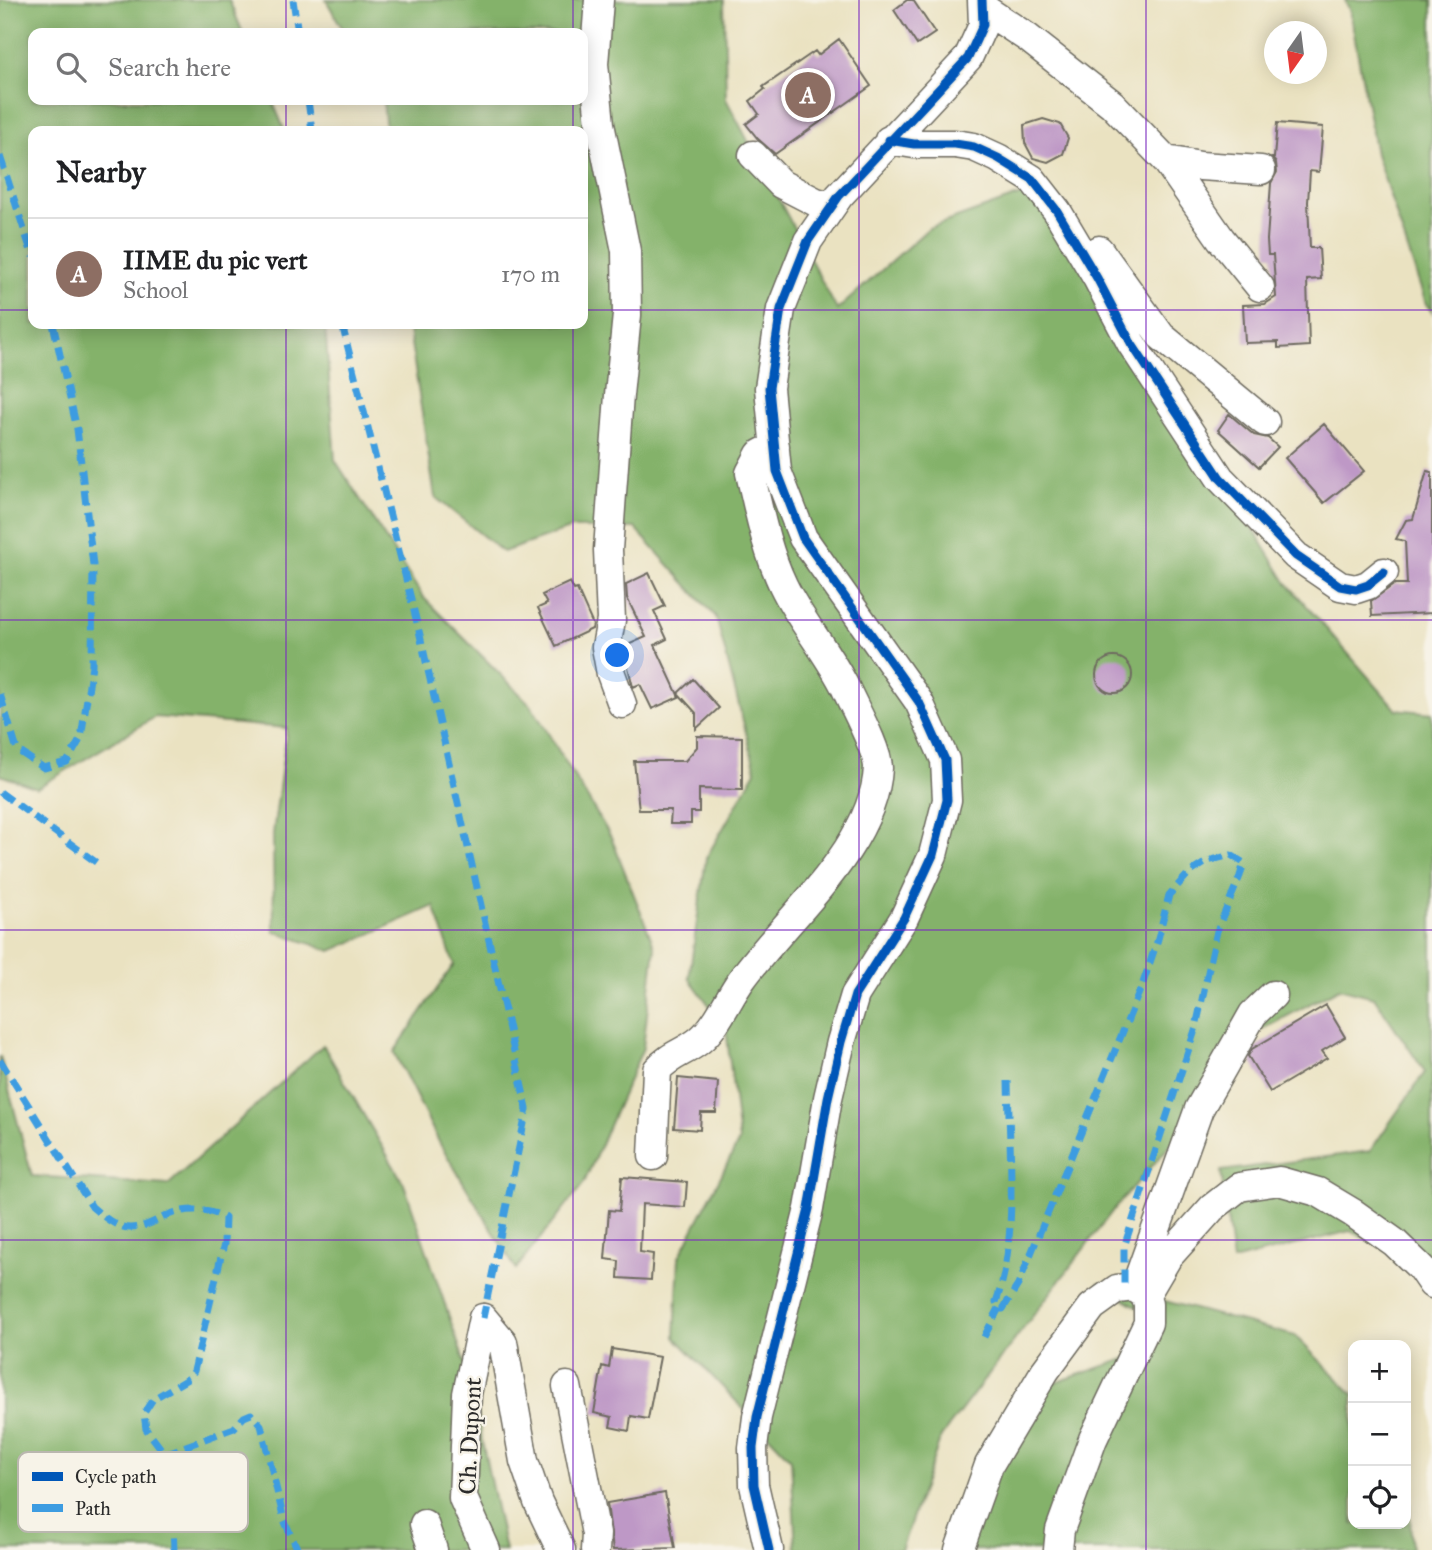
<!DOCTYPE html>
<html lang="en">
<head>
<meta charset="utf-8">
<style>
	body { margin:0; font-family:"IM FELL Great Primer",serif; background:#f2f2f2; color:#202124 }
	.controls { position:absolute; right:21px; bottom:21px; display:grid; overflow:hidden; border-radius:14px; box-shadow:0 4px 18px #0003 }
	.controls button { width:63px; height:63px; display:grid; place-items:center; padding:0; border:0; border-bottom:2px solid #e0e0e0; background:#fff; color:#202124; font:35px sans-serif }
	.compass { position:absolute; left:1264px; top:21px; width:63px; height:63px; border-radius:50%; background:#fff; box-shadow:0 4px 18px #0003; rotate:194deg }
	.you { position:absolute; left:618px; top:656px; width:24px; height:24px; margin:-18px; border:5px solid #fff; border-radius:50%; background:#1a73e8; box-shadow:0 0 0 10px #1a73e833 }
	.badge { display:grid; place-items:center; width:46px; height:46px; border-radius:50%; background:#ea580c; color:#fff; font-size:23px; font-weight:700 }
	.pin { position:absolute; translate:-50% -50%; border:4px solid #fff; box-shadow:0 2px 7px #0006 }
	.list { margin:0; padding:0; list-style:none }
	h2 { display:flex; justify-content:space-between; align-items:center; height:91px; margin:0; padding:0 28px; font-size:30px }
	h2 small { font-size:23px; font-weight:400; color:#757577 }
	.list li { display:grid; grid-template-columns:46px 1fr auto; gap:21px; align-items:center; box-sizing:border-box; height:112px; padding:0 28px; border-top:2px solid #e0e0e0 }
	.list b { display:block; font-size:26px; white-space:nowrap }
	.list p { margin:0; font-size:23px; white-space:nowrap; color:#757577 }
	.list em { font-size:23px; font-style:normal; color:#757577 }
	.icon { flex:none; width:38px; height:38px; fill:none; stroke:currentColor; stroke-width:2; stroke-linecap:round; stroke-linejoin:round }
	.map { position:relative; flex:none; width:1432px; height:1550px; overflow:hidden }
	.search { position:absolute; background:#fff; box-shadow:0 4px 18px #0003; left:28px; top:28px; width:560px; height:77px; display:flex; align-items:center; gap:18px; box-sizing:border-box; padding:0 24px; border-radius:14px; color:#757577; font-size:26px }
	.panel { position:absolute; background:#fff; box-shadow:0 4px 18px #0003; left:28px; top:126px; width:560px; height:203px; border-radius:14px }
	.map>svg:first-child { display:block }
</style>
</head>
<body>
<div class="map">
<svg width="1432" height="1550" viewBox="0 0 1432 1550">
	<rect width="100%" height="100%" fill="#f7f3e8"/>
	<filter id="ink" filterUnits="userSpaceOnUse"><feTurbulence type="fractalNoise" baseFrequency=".0143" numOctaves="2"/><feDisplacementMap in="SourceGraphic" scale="14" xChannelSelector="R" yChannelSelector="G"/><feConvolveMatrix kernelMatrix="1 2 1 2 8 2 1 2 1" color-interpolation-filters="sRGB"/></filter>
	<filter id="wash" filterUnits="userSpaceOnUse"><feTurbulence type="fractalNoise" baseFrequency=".00686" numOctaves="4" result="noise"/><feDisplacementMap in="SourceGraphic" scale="28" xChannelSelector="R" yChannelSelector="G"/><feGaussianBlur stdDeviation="1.57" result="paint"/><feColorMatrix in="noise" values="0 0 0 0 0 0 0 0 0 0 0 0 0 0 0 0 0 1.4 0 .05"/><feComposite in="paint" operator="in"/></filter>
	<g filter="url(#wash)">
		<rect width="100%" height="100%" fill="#eae2c1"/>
		<path fill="#84b26a" stroke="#586e4a" stroke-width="2" d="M 0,0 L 229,0 L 243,33 L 33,33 L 33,100 L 272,100 L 285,131 L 33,131 L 33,324 L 325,324 L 335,460 L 423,597 L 531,705 L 611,837 L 655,948 L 643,1048 L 584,1183 L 516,1269 L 440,1144 L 394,1052 L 454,964 L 434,906 L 331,951 L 274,931 L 273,834 L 287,728 L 155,717 L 37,788 L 0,775 Z
			M 326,0 L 724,0 L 726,99 L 837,310 L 929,228 L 1032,191 L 1164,383 L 1286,582 L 1396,709 L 1432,713 L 1432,1272 L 1350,1231 L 1233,1261 L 1221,1171 L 1370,1151 L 1425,1072 L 1374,997 L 1339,988 L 1241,1041 L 1175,1140 L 1114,1209 L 941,1437 L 901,1550 L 796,1550 L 791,1459 L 675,1337 L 679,1257 L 739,1141 L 726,1028 L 689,978 L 706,858 L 756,771 L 716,617 L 635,528 L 572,528 L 503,552 L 435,497 L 408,324 L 583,324 L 583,131 L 386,131 L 383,100 L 583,100 L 583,33 L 345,33 Z
			M 1345,0 L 1432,0 L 1432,312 L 1426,304 L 1376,154 L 1350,11 Z
			M 323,1045 L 404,1184 L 475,1393 L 482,1441 L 505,1550 L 0,1550 L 0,1056 L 32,1176 L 168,1185 Z
			M 1098,1283 L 1295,1336 L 1353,1394 L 1353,1524 L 1406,1524 L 1406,1451 L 1412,1550 L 959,1550 L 1021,1394 L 1128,1358 L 1144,1311 Z"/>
		<g id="blocks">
			<path fill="#be98c6" d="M 907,0 L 913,0 L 935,33 L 917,45 L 894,10 Z
				M 839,39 L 871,86 L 775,154 L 758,139 L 746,124 L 759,114 L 750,101 L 765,89 L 763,87 L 815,51 L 818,55 Z
				M 1043,119 L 1060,124 L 1068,138 L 1063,154 L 1048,162 L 1033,158 L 1025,143 L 1024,125 Z
				M 1277,123 L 1323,127 L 1319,172 L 1310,171 L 1308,202 L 1310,248 L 1319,248 L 1321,279 L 1307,280 L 1309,346 L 1278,348 L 1278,342 L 1245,343 L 1243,305 L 1265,304 L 1276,297 L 1273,255 L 1268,255 L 1267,240 L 1271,183 L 1277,172 L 1276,163 L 1272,158 L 1274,158 Z
				M 1229,414 L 1254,435 L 1268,438 L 1278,447 L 1259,467 L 1218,430 Z
				M 1324,424 L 1364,471 L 1324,503 L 1285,458 Z
				M 1427,471 L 1432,472 L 1432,613 L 1372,616 L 1371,601 L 1395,584 L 1407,584 L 1405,541 L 1396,539 L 1406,520 L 1413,519 Z
				M 649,573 L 665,606 L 654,611 L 667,639 L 655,645 L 679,697 L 652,709 L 640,684 L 633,687 L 623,647 L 646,637 L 627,598 L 626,584 Z
				M 570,582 L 574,590 L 577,589 L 593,625 L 592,629 L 556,646 L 538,608 L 547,604 L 542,595 Z
				M1096 675a18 18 0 1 1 36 0a18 18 0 1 1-36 0Z
				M 693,679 L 719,708 L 696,729 L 696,713 L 678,693 Z
				M 697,736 L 742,737 L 742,790 L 699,789 L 699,812 L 691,812 L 691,824 L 670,824 L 671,810 L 639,810 L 634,761 L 685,761 L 697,747 Z
				M 1326,1005 L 1345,1037 L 1322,1051 L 1327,1058 L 1270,1092 L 1248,1056 L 1252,1049 Z
				M 678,1078 L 718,1082 L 716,1113 L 701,1113 L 700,1130 L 674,1128 Z
				M 622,1177 L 687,1182 L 685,1207 L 642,1204 L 640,1252 L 653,1254 L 651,1280 L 618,1278 L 619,1261 L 605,1259 L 609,1210 L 619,1211 Z
				M 612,1349 L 660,1357 L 648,1419 L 631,1416 L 629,1431 L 610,1427 L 612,1417 L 594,1413 L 602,1366 L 609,1368 Z
				M 665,1493 L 675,1548 L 613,1550 L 607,1503 Z"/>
		</g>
	</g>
	<g filter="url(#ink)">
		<use href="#blocks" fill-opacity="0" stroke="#6e6b60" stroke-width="2"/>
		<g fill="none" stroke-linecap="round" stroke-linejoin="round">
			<defs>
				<path id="minor" d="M 599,0 L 594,64 L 600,124 L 626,251 L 627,315 L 619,395 L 608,550 L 611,620 L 606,647 L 611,674 L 622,704
					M 983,8 L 1028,38 L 1112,104 L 1166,160 L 1221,239 L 1260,287
					M 889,140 L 914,144 L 955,144 L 974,147 L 998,158 L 1032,179 L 1057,211 L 1097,278 L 1131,343 L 1220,478 L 1296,556 L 1340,586 L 1356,589 L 1368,585 L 1384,572
					M 753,155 L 781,184 L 816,202 L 832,206
					M 1166,160 L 1200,166 L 1261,170
					M 1099,250 L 1161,336 L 1265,422
					M 653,1156 L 657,1070 C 669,1055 686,1052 700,1040 C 718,1025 728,998 742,979 C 787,917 874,847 878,768 C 878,750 854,707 846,689 C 828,652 800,621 783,585 C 766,549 759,511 750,473 L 760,454 L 775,446
					M 1135,1288 L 1199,1109 L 1253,1014 L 1273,995
					M 1145,1296 L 1168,1257 L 1212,1208 L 1239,1187 L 1279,1181 L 1318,1192 L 1353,1213 L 1394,1242 L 1421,1268 L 1432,1284
					M 483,1318 L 503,1342 L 524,1461 L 538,1502 L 561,1550
					M 483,1318 L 467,1394 L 463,1498 L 486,1550
					M 567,1386 L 596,1534 L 595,1550
					M 424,1524 L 433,1550
					M 769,1550 L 754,1485 L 753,1448 L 757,1417 L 809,1209 L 828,1098 L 841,1042 L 855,995 L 904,918 L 933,855 L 947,800 L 945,760 L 919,702 L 803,538 L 777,471 L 769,388 L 781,309 L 808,241 L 839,196 L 968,58 L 983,25 L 982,0
					M 959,1550 L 989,1465 L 1045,1371 L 1092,1307 L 1117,1289 L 1134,1287 L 1144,1294 L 1148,1304 L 1148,1323 L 1093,1439 L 1060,1530 L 1058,1550"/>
			</defs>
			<use href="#minor" stroke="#6e6b60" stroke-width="31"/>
			<use href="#minor" stroke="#fff" stroke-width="28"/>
			<path stroke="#3d9ce1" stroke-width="7" stroke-dasharray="14 7" stroke-linecap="butt" d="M 293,0 L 298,33
				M 308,100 L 312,131
				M 0,156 L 33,257
				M 342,324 L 420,635 L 527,1109 L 483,1318
				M 0,694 L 17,750 L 44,768 L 67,762 L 81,738 L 92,665 L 93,565 L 77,429 L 53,324
				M 0,792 L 97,863
				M 0,1060 L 92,1207 C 103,1216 116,1228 130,1228 C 149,1228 161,1216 177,1212 C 194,1208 211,1210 225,1218 L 224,1244 L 194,1371 L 189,1378 L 153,1399 L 144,1413 L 146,1429 L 165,1454 L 234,1428 L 244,1417 L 251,1414 L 261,1425 L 284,1520 L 298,1550
				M 1008,1081 C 1009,1149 1019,1239 996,1302 L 999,1308 L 1003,1309 L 1018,1285 L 1143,983 L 1158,939 L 1169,895 L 1189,873 L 1208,861 L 1231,855 L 1244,863 L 1240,876 L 1217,931 L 1196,1027 L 1124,1247 L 1124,1288
				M 984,1337 L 999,1308
				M 165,1454 L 172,1499 L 174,1550"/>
			<defs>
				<path id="cycleway" d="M 889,140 L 914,144 L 955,144 L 974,147 L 998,158 L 1032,179 L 1057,211 L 1097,278 L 1131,343 L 1220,478 L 1296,556 L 1340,586 L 1356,589 L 1368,585 L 1384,572
					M 769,1550 L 754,1485 L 753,1448 L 757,1417 L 809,1209 L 828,1098 L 841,1042 L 855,995 L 904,918 L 933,855 L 947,800 L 945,760 L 919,702 L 803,538 L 777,471 L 769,388 L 781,309 L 808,241 L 839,196 L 968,58 L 983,25 L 982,0"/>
			</defs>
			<use href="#cycleway" stroke="#f7f3e8" stroke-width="13"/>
			<use href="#cycleway" stroke="#0057b8" stroke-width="9"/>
		</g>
	</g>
	<path fill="none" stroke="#7b2cbf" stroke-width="2" stroke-opacity="0.55" d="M 286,0 L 286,33M 573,0 L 573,33M 859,0 L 859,1550M 1146,0 L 1146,1550M 286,100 L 286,131M 573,100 L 573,131M 0,310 L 33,310M 583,310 L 1432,310M 286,324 L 286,1550M 573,324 L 573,1550M 0,620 L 1432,620M 0,930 L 1432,930M 0,1240 L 1432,1240"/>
	<g text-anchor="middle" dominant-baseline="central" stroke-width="5" stroke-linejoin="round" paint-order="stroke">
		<g font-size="24" fill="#2b2b2b" stroke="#f7f3e8">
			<text transform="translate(470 1436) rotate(-87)">Ch. Dupont</text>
		</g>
	</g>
	<rect x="18" y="1452" width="230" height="80" rx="10" fill="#f7f3e8" stroke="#bab7af" stroke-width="2"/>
	<rect x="32" y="1472" width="31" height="9" fill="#0057b8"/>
	<rect x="32" y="1504" width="31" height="8" fill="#3d9ce1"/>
	<g font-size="19" fill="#2b2b2b">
		<text x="75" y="1483">Cycle path</text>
		<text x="75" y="1515">Path</text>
	</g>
</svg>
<div class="controls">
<button>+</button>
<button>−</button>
<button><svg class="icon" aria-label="locate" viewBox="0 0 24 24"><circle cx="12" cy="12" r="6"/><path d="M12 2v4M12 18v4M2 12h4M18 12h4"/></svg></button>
</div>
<svg class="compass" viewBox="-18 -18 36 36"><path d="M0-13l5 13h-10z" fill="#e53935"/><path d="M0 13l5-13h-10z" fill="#757577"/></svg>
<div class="you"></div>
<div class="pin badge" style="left:808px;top:95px;background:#8d6e63">A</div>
<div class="search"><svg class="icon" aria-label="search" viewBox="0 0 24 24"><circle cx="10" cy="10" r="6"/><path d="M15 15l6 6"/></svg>Search here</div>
<section class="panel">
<h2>Nearby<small></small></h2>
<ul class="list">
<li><span class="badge" style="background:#8d6e63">A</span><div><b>IIME du pic vert</b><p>School</p></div><em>170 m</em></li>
</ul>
</section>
</div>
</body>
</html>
